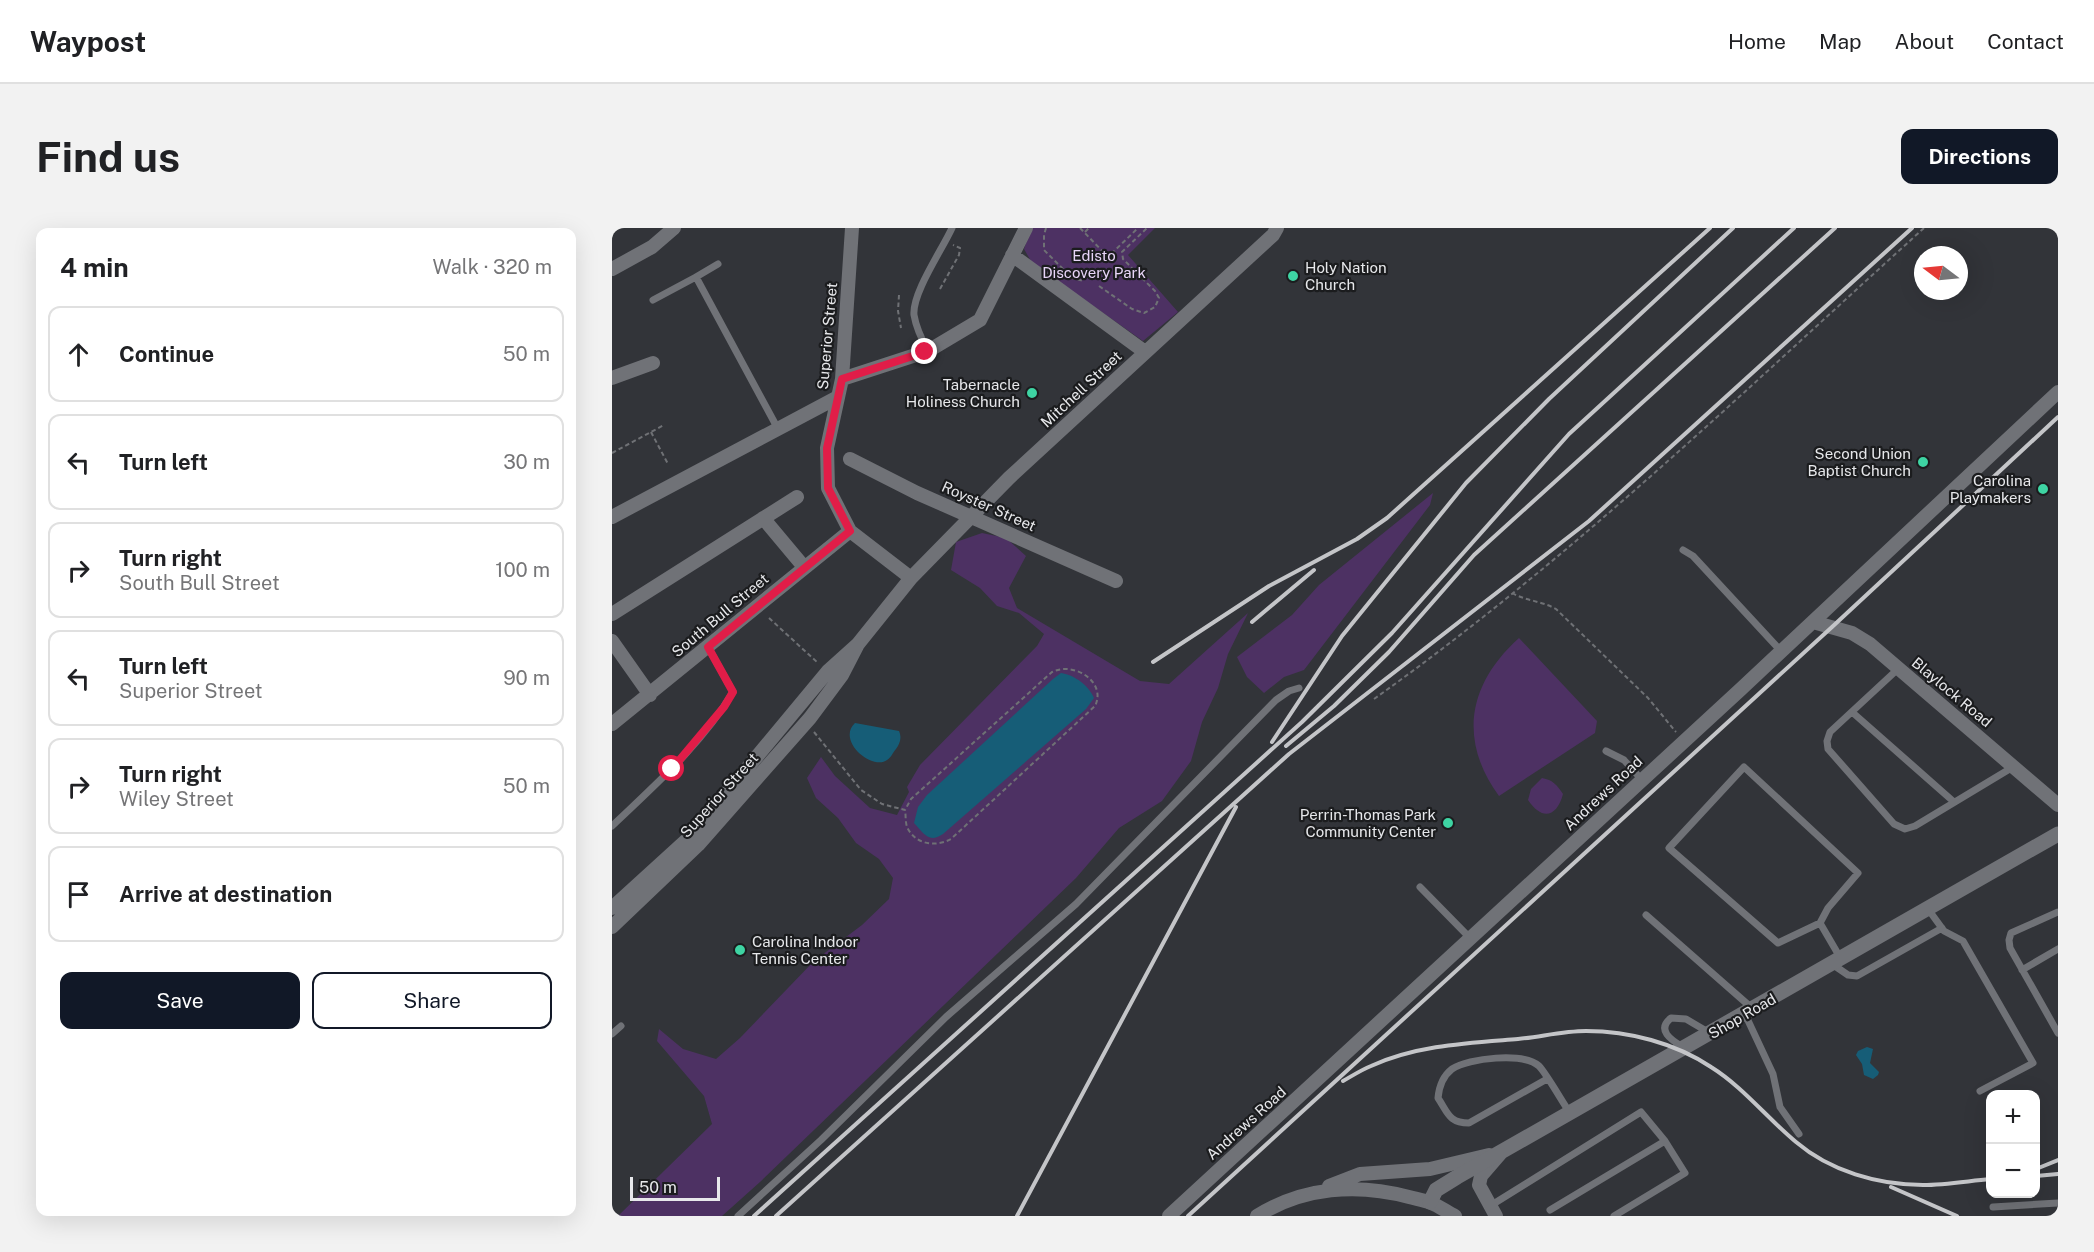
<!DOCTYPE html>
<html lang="en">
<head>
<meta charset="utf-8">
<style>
	body { margin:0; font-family:"Public Sans",sans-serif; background:#f2f2f2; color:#202124 }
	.controls { position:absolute; right:18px; bottom:18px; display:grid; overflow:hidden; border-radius:12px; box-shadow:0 6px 24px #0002 }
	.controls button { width:54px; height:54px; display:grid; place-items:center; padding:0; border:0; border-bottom:2px solid #e0e0e0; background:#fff; color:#202124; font:30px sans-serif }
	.compass { position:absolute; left:1302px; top:18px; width:54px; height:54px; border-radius:50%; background:#fff; box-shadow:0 6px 24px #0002; rotate:286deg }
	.scale { position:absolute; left:18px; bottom:15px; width:90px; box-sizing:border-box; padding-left:6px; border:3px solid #e7e8eb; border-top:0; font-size:16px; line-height:21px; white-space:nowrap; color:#e7e8eb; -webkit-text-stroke:4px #1b1c1e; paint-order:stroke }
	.stop { position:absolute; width:18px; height:18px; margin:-14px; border:4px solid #e11d48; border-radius:50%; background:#fff }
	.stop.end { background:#e11d48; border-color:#fff; box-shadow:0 2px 6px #0008 }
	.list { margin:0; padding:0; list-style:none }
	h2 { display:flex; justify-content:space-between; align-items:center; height:78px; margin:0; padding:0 24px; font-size:26px }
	h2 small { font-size:20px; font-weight:400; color:#757577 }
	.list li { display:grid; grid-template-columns:39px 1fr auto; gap:18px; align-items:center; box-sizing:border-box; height:96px; margin:0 12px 12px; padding:0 12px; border:2px solid #e0e0e0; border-radius:12px }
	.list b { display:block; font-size:22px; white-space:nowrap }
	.list p { margin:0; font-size:20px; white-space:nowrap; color:#757577 }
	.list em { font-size:20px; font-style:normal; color:#757577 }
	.actions { display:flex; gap:12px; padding:18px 24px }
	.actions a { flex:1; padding:14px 0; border:2px solid #111827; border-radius:12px; text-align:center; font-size:21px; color:#111827 }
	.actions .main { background:#111827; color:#fff }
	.icon { flex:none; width:33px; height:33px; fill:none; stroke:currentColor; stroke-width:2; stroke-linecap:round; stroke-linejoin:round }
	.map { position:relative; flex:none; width:1446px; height:988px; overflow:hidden; border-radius:12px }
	header { display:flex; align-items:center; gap:36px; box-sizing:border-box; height:84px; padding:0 30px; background:#fff; border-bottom:2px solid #e0e0e0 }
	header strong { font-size:28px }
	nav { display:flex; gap:33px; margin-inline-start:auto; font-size:21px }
	.intro { display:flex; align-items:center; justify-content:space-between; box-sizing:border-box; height:144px; padding:0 36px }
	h1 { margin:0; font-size:42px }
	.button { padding:15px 27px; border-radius:12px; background:#111827; color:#fff; font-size:21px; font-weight:700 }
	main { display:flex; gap:36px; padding:0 36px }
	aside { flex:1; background:#fff; border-radius:12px; box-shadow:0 6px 24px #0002 }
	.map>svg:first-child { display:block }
</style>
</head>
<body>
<header>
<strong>Waypost</strong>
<nav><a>Home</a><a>Map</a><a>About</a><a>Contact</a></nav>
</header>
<div class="intro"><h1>Find us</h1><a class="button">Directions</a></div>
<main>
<aside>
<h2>4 min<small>Walk · 320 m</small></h2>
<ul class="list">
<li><svg class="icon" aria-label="ahead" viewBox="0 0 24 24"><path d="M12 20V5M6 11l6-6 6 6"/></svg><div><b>Continue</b></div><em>50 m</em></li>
<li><svg class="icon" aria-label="left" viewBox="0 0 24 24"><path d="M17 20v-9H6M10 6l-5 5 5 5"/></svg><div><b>Turn left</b></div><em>30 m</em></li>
<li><svg class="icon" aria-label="right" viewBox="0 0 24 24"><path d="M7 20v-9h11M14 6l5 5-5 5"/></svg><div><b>Turn right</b><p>South Bull Street</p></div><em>100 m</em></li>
<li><svg class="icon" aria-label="left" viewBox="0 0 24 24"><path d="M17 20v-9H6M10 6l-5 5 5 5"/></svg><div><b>Turn left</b><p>Superior Street</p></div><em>90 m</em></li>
<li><svg class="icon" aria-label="right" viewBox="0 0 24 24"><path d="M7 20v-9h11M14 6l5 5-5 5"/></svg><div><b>Turn right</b><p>Wiley Street</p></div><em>50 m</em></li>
<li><svg class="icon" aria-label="arrive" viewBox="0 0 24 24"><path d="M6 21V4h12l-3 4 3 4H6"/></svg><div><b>Arrive at destination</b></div></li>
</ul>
<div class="actions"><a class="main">Save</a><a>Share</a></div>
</aside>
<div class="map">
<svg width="1446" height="988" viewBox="0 0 1446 988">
	<rect width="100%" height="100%" fill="#323439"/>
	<path fill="#4d3163" d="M 419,0 L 543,0 L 516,27 L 566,84 L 531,113 L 420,35 L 412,21 Z
		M 821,265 L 818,277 L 692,442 L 672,449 L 652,465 L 635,449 L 625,429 L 680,387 L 707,357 Z
		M 370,305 L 394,310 L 414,328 L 397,360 L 405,380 L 528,453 L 557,456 L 636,385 L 616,426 L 606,460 L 590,494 L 579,533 L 550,573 L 507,600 L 464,650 L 148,954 L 110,988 L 0,988 L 7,987 L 100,896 L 92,868 L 45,813 L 47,801 L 71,821 L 104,831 L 128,810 L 202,733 L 250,697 L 277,671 L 281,650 L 267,631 L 244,615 L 226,590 L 204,570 L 195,550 L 209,529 L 223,548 L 258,580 L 285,587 L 297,564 L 295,559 L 308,537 L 425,418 L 432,406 L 407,385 L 385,378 L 368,360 L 339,342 L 344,314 Z
		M 907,410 L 985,493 L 983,505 L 887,568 C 846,512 856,456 907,410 Z
		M 930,550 C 941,552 945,557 951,566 C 945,589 930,593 916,572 L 919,561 Z"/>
	<path fill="#165d77" d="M 449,445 C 463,447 477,458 482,470 L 474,481 L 331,606 C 316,616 312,605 302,595 L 306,579 L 315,567 L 441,451 Z
		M 243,495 L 287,503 C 290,510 288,515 284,521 C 281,524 279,530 275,532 C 261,543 224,513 243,495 Z
		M 1255,819 L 1261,821 L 1258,835 L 1267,844 L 1266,847 L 1261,851 L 1252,847 L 1250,836 L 1244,827 L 1246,823 Z"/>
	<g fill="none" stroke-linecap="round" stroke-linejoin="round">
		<path stroke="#6f7175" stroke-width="2" stroke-dasharray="4.5 3" stroke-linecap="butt" d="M 434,0 L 432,7 L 432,22 L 460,50 L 472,53
			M 468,0 L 496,29 L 526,0
			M 473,4 L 477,0
			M 487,58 L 520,81 L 532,85 L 543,79 L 547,70 L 543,63 L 511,31 L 510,24 L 535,0
			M 328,61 L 347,27 L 348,20 L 341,17
			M 287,67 L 286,83 L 289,100
			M 39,204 L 56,236
			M 0,225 L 52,197
			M 900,365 C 914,373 930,373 944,381 L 1036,470 L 1064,504
			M 157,390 L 206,435
			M 762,471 C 959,331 1133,162 1312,0
			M 202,504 L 249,562 L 270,576 L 293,582 L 299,571 L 440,444 C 462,433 495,454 483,478 L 339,611 C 324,619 305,617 296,601 C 293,596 294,587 293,582"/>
		<path stroke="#707277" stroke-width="7" d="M 106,36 L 84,49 L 166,201
			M 41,72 L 84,49
			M 316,123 C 310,112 304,99 302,87 C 300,65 330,22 340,0
			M 1071,322 L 1081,328 L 1169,423
			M 1287,440 L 1218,504 L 1215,513 L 1216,521 L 1282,596 L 1293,601 L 1303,598 L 1401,539
			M 1240,484 L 1342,574
			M 994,523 L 1012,532 L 1030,552
			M 0,598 C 43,557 90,516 121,464 L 96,419
			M 808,659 L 858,710
			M 1316,681 L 1332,703 L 1351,713 L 1421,835 L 1368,863
			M 1446,684 L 1399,705 L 1397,712 L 1398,720 L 1446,805
			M 1034,687 L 1141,781
			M 1208,695 L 1166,715 L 1057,620 L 1132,539 L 1246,645 L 1216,680 L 1208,695 L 1229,731
			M 1220,736 L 1236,747 L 1245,748 L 1330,700
			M 1410,742 L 1446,721
			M 1133,786 L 1161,846 L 1168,879 L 1187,906
			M 0,806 L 9,798
			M 1071,819 C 1059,812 1044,802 1059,790 L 1074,791 L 1096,804
			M 935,851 L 857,895 C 837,895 836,885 826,870 C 827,859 831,848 840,841 C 857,830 911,824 927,838 C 934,845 951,875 958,885
			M 878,978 L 1029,884 L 1053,913 L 1073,945 L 1002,988
			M 1381,979 L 1446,975
			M 938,982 L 1053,913
			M 126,988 L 209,912 L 334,789 L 464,676 L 664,472 L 677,463 L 687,460"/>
		<path stroke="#707277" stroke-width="14" d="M 240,0 L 230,151 L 215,220 L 216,260 L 238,303 L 299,350 L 246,416
			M 400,27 L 533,124
			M 0,41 L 40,19 L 62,0
			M 0,150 L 41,135
			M 230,151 L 316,123 L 368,92 L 414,0
			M 238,231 L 305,265 L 504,353
			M 0,289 L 226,169
			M 151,290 L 192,339
			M 299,350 L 397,250 L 661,7 L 665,0
			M 0,386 L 185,269
			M 1201,394 L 1240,405 L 1258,416 L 1446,577
			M 0,413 L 38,467
			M 0,496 L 238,303
			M 0,680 L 78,609 L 216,443 L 246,416 L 230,447 L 198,490 L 86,617 L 0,699
			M 717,958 L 748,946 L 818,941 L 877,927
			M 557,988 L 1129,461 L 1446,164
			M 645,988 C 691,959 745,955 797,969 C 804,971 812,972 819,975 C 827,978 835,984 843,988
			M 884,988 L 867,957 L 869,948 L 888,926"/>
		<path stroke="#707277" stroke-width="15" d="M 818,974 L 824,962 L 845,949 L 1446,606"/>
		<path stroke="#c4c5c8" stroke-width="4" d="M 640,394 L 702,342
			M 541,434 L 657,358 L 745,311 L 775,290 L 1098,0
			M 660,514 L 730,408 L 854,255 L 937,171 L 1121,0
			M 674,518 L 722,478 L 777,424 L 862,327 L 1223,0
			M 731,853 C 740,848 749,842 759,838 C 805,817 857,815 906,811 C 928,809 951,803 974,803 C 1017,803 1063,815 1099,839 C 1131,859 1155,890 1184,914 C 1218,943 1266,957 1311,957 C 1333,957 1356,953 1378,951
			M 1424,941 L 1446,932
			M 1424,948 L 1446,946
			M 1279,959 L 1345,988
			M 142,988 L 690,494 L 780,405 L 957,206 L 1182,0
			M 164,988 L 677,526 L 977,293 L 1300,0
			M 405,988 L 624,579
			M 576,988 L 1220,399 L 1446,189"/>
	</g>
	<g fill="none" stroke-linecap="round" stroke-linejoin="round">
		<path stroke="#e11d48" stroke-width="8" d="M 60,541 L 112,479 L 121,464 L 96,419 L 238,303 L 216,260 L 215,220 L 230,151 L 313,124"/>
	</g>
	<g fill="#3ed4a3" stroke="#1b1c1e" stroke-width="2">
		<circle cx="681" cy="48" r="6"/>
		<circle cx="420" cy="165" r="6"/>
		<circle cx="1311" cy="234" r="6"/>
		<circle cx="1431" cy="261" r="6"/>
		<circle cx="836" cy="595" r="6"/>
		<circle cx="128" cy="722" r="6"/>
	</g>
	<g text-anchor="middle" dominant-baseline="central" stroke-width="4.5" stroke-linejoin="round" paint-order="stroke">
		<g font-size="15" fill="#e9d6f9" stroke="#1b1c1e">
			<text x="482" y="27">Edisto<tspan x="482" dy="17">Discovery Park</tspan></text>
		</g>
		<g font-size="15" fill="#e7e8eb" stroke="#1b1c1e" text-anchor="end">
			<text x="693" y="39" text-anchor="start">Holy Nation<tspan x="693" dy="17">Church</tspan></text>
			<text x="408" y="156">Tabernacle<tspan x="408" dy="17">Holiness Church</tspan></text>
			<text x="1299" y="225">Second Union<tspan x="1299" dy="17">Baptist Church</tspan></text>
			<text x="1419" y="252">Carolina<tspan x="1419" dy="17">Playmakers</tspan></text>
			<text x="824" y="586">Perrin-Thomas Park<tspan x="824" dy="17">Community Center</tspan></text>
			<text x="140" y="713" text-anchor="start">Carolina Indoor<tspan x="140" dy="17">Tennis Center</tspan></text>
		</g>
		<g font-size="15" fill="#e7e8eb" stroke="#1b1c1e">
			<text transform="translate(215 108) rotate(-85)">Superior Street</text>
			<text transform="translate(469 161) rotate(-43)">Mitchell Street</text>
			<text transform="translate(377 278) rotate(24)">Royster Street</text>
			<text transform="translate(108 387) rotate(-40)">South Bull Street</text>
			<text transform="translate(1340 464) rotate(40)">Blaylock Road</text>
			<text transform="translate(991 565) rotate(-43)">Andrews Road</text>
			<text transform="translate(107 567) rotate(-48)">Superior Street</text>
			<text transform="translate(1130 788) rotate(-30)">Shop Road</text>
			<text transform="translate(634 895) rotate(-42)">Andrews Road</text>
		</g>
	</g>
</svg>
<div class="controls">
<button>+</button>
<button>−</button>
</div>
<svg class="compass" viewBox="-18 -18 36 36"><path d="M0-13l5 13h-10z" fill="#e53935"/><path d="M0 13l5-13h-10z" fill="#757577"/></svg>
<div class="scale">50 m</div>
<div class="stop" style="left:60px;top:541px"></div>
<div class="stop end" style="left:313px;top:124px"></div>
</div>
</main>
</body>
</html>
